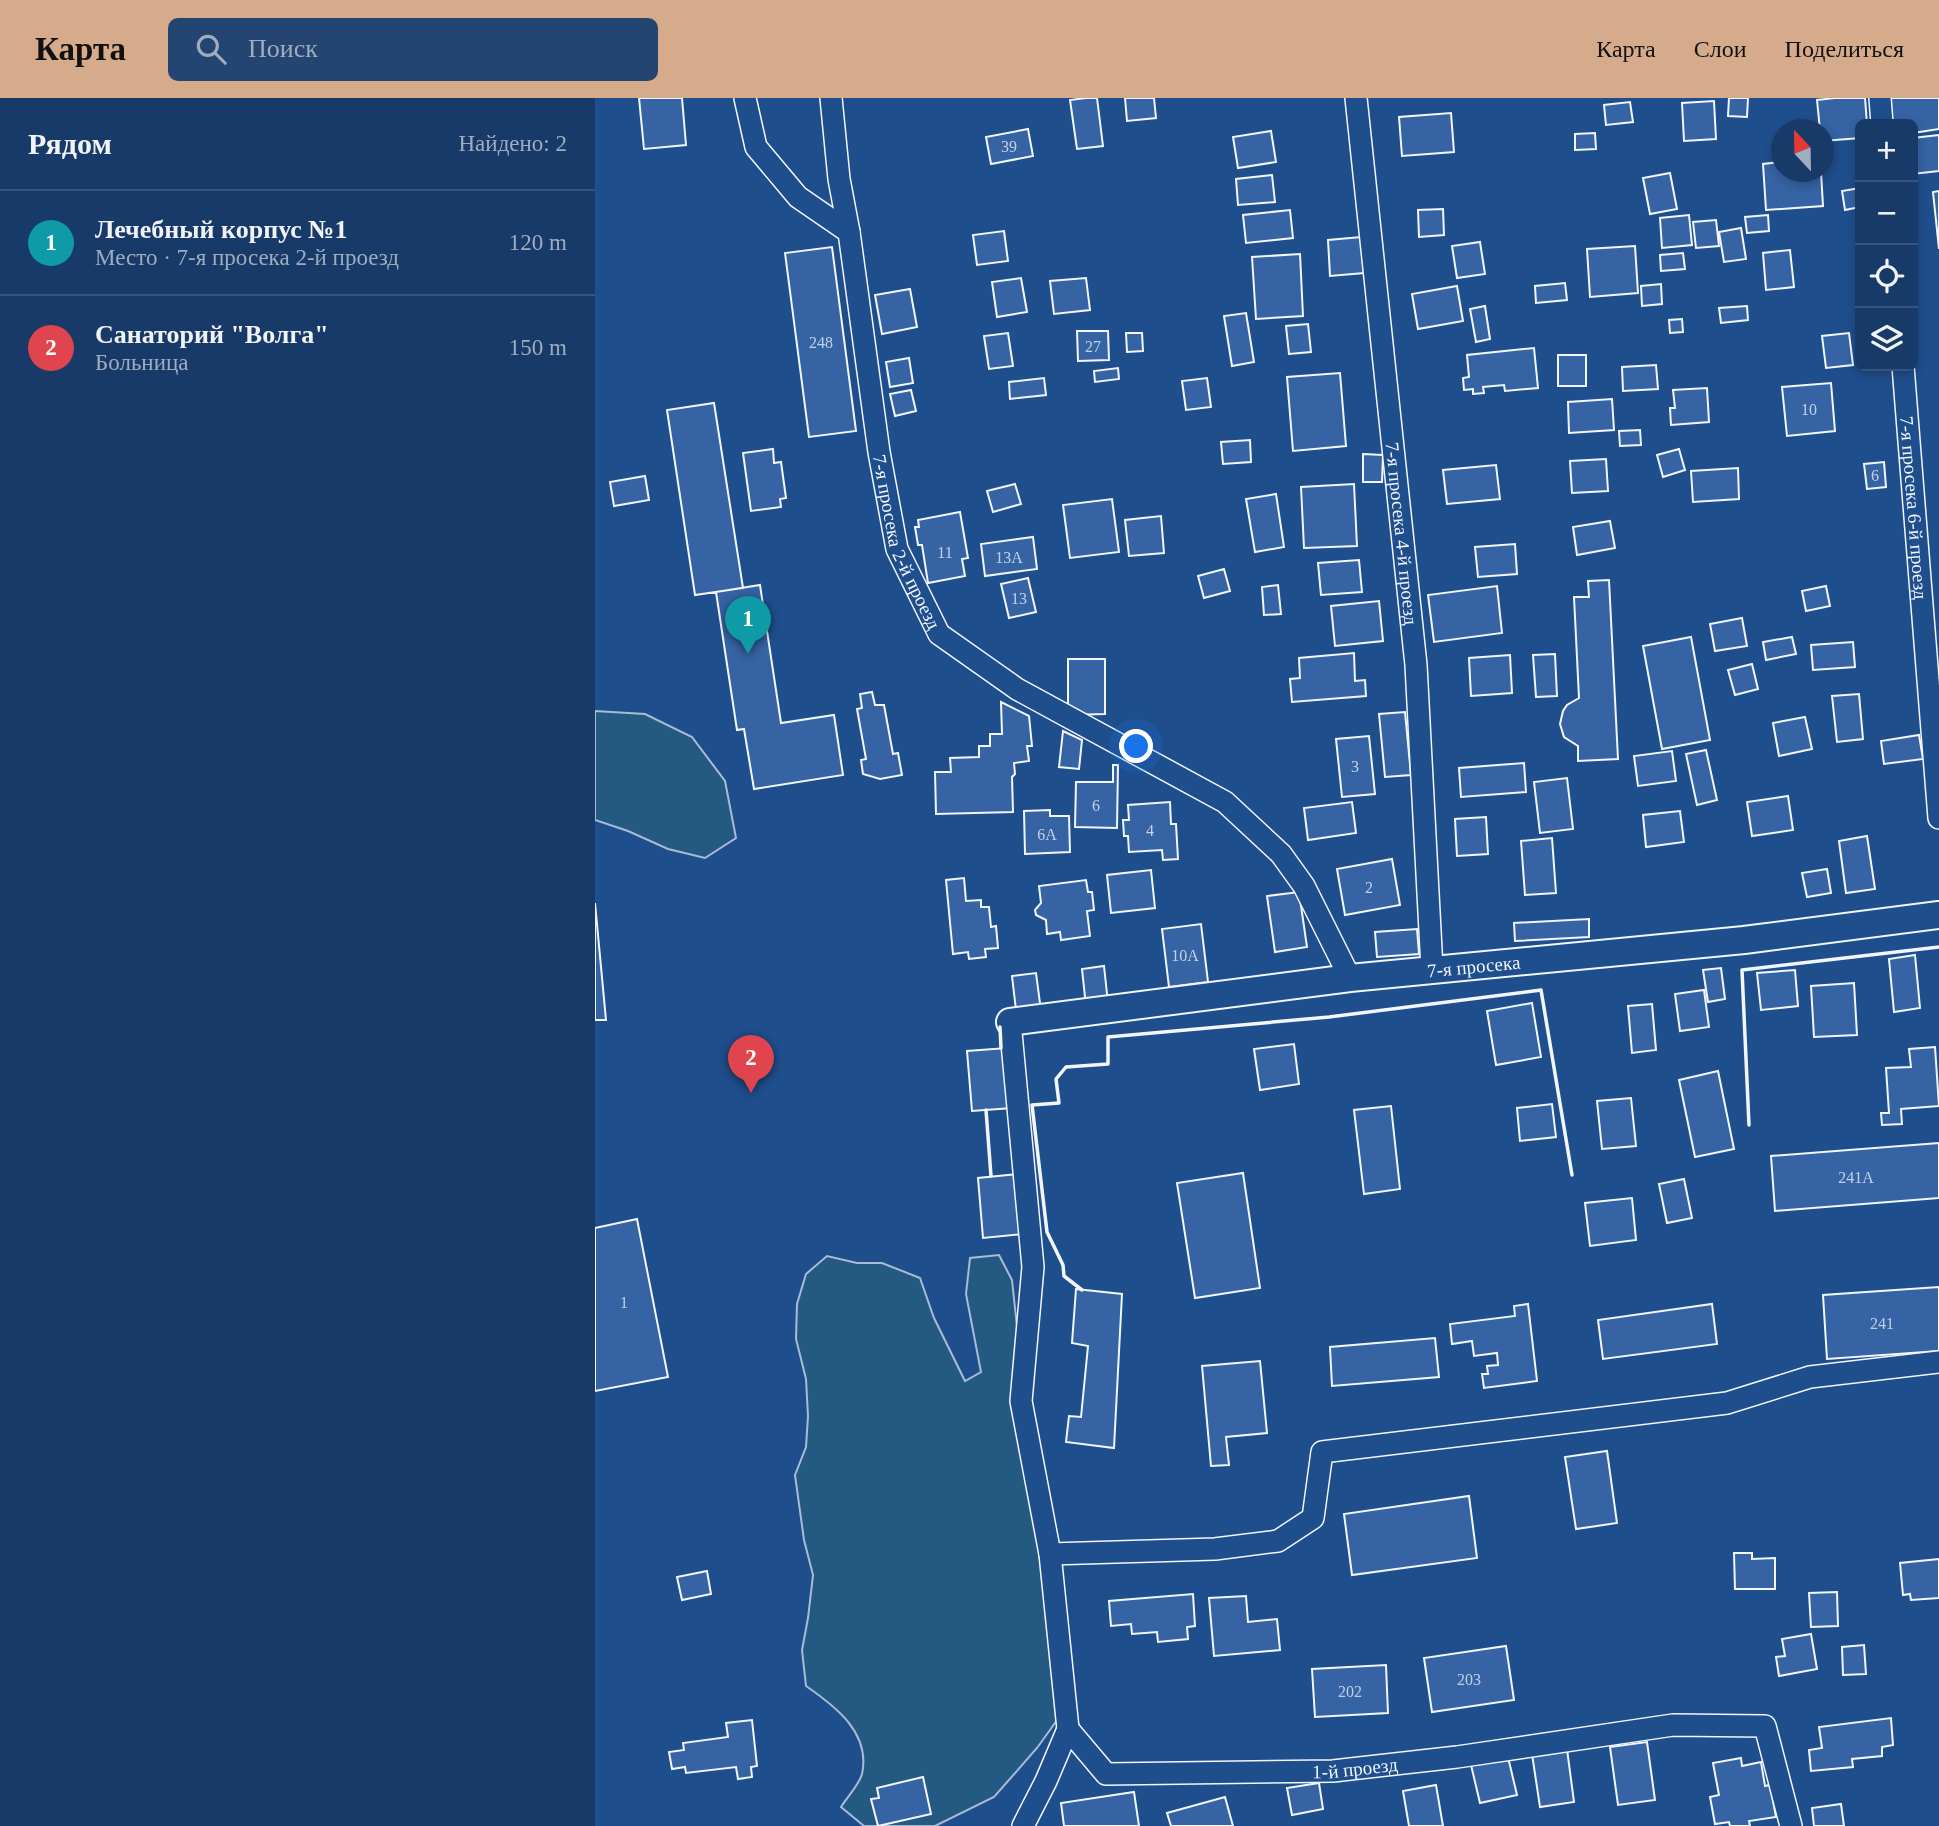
<!DOCTYPE html>
<html lang="ru">
<head>
<meta charset="utf-8">
<style>
	body { margin:0; font-family:Georgia,serif; background:#244571; color:#f1f3f6 }
	.controls { position:absolute; right:21px; top:21px; display:grid; overflow:hidden; border-radius:10px; box-shadow:0 4px 10px #0003 }
	.controls button { width:63px; height:63px; display:grid; place-items:center; padding:0; border:0; border-bottom:2px solid #36547d; background:#173a69; color:#f1f3f6; font:35px sans-serif }
	.compass { position:absolute; left:1176px; top:21px; width:63px; height:63px; border-radius:50%; background:#173a69; box-shadow:0 4px 10px #0003; rotate:338deg }
	.you { position:absolute; left:542px; top:649px; width:24px; height:24px; margin:-18px; border:5px solid #fff; border-radius:50%; background:#1a73e8; box-shadow:0 0 0 10px #1a73e833 }
	.badge { display:grid; place-items:center; width:46px; height:46px; border-radius:50%; background:#d6ab8b; color:#fff; font-size:23px; font-weight:700 }
	.pin { position:absolute; translate:-50% -58px; filter:drop-shadow(0 2px 4px #0008) }
	.pin::after { content:''; position:absolute; top:37px; width:24px; height:21px; background:inherit; clip-path:polygon(0 0,100% 0,50% 100%) }
	.list { margin:0; padding:0; list-style:none }
	h2 { display:flex; justify-content:space-between; align-items:center; height:91px; margin:0; padding:0 28px; font-size:30px }
	h2 small { font-size:23px; font-weight:400; color:#9eadc0 }
	.list li { display:grid; grid-template-columns:46px 1fr auto; gap:21px; align-items:center; box-sizing:border-box; height:105px; padding:0 28px; border-top:2px solid #36547d }
	.list b { display:block; font-size:26px; white-space:nowrap }
	.list p { margin:0; font-size:23px; white-space:nowrap; color:#9eadc0 }
	.list em { font-size:23px; font-style:normal; color:#9eadc0 }
	.icon { flex:none; width:38px; height:38px; fill:none; stroke:currentColor; stroke-width:2; stroke-linecap:round; stroke-linejoin:round }
	.map { position:relative; flex:none; width:1344px; height:1728px; overflow:hidden }
	header { display:flex; align-items:center; gap:42px; box-sizing:border-box; height:98px; padding:0 35px; background:#d6ab8b; color:#111 }
	header strong { font-size:33px }
	nav { display:flex; gap:38px; margin-inline-start:auto; font-size:24px }
	.search { width:490px; height:63px; background:#244571; display:flex; align-items:center; gap:18px; box-sizing:border-box; padding:0 24px; border-radius:10px; color:#9eadc0; font-size:26px }
	main { display:flex }
	aside { flex:1; background:#173a69 }
	.map>svg:first-child { display:block }
</style>
</head>
<body>
<header>
<strong>Карта</strong>
<div class="search"><svg class="icon" aria-label="search" viewBox="0 0 24 24"><circle cx="10" cy="10" r="6"/><path d="M15 15l6 6"/></svg>Поиск</div>
<nav><a>Карта</a><a>Слои</a><a>Поделиться</a></nav>
</header>
<main>
<aside>
<h2>Рядом<small>Найдено: 2</small></h2>
<ul class="list">
<li><span class="badge" style="background:#0f9aa8">1</span><div><b>Лечебный корпус №1</b><p>Место · 7-я просека 2-й проезд</p></div><em>120 m</em></li>
<li><span class="badge" style="background:#e0444e">2</span><div><b>Санаторий &quot;Волга&quot;</b><p>Больница</p></div><em>150 m</em></li>
</ul>
</aside>
<div class="map">
<svg width="1344" height="1728" viewBox="0 0 1344 1728">
	<rect width="100%" height="100%" fill="#1f4e8c"/>
	<path fill="#245a82" stroke="#a8bbd7" stroke-width="2" d="M 0,613 L 50,616 L 97,639 L 130,683 L 141,740 L 110,760 L 73,751 L 33,733 L 0,722 Z
		M 404,1157 L 417,1182 L 426,1266 L 470,1611 L 442,1650 L 399,1699 L 340,1728 L 269,1728 L 246,1709 C 252,1699 264,1687 267,1676 C 276,1635 240,1608 211,1588 L 207,1552 L 213,1520 L 218,1477 L 209,1442 L 200,1377 L 211,1349 L 213,1318 L 211,1281 L 201,1241 L 202,1206 L 211,1176 L 232,1158 L 262,1165 L 287,1165 L 325,1180 L 339,1220 L 370,1283 L 386,1274 L 371,1196 L 375,1160 Z"/>
	<path fill="#3563a3" stroke="#f2f6ff" stroke-width="2" d="M 44,0 L 87,0 L 91,47 L 49,51 Z
		M 491,0 L 502,0 L 508,48 L 482,51 L 475,2 Z
		M 530,0 L 559,0 L 561,20 L 532,23 Z
		M 1134,0 L 1153,0 L 1152,19 L 1133,18 Z
		M 1240,0 L 1270,0 L 1272,26 L 1265,26 L 1265,40 L 1228,43 L 1228,32 L 1225,32 L 1222,2 Z
		M 1294,0 L 1344,0 L 1344,31 L 1318,35 L 1318,26 L 1297,26 Z
		M 1119,3 L 1121,41 L 1089,43 L 1087,5 Z
		M 1035,4 L 1038,24 L 1011,27 L 1009,7 Z
		M 856,15 L 859,54 L 807,58 L 804,19 Z
		M 433,31 L 438,58 L 396,66 L 391,39 Z
		M 676,33 L 681,64 L 643,70 L 638,39 Z
		M 1000,35 L 1001,51 L 980,52 L 980,36 Z
		M 1344,37 L 1344,73 L 1318,76 L 1318,40 Z
		M 1186,64 L 1186,74 L 1226,74 L 1228,108 L 1171,112 L 1168,66 Z
		M 1075,75 L 1082,111 L 1055,116 L 1048,80 Z
		M 677,77 L 680,104 L 643,107 L 641,81 Z
		M 1265,90 L 1265,109 L 1250,112 L 1247,93 Z
		M 1344,93 L 1344,151 L 1338,94 Z
		M 848,111 L 849,137 L 824,139 L 823,112 Z
		M 695,112 L 698,140 L 651,145 L 648,117 Z
		M 1094,117 L 1097,147 L 1067,150 L 1065,120 Z
		M 1173,117 L 1174,133 L 1152,135 L 1150,119 Z
		M 1121,122 L 1124,148 L 1101,150 L 1098,124 Z
		M 1146,130 L 1151,161 L 1129,164 L 1124,134 Z
		M 409,133 L 413,163 L 382,167 L 378,137 Z
		M 766,139 L 769,175 L 735,178 L 733,142 Z
		M 885,144 L 890,176 L 862,180 L 857,148 Z
		M 1040,148 L 1043,195 L 995,199 L 992,151 Z
		M 237,149 L 261,333 L 214,339 L 190,155 Z
		M 1195,152 L 1199,189 L 1171,192 L 1168,155 Z
		M 1088,155 L 1090,171 L 1066,173 L 1065,157 Z
		M 705,156 L 708,218 L 661,221 L 657,159 Z
		M 426,180 L 432,214 L 402,219 L 397,184 Z
		M 491,180 L 495,212 L 459,216 L 455,183 Z
		M 970,185 L 972,202 L 941,205 L 940,188 Z
		M 1066,186 L 1067,206 L 1047,208 L 1046,188 Z
		M 862,188 L 868,223 L 823,231 L 817,196 Z
		M 315,191 L 322,229 L 287,236 L 280,197 Z
		M 890,208 L 895,241 L 881,244 L 875,211 Z
		M 1152,208 L 1153,222 L 1126,225 L 1124,210 Z
		M 651,215 L 659,264 L 637,268 L 629,218 Z
		M 1087,221 L 1088,234 L 1075,235 L 1074,222 Z
		M 713,226 L 716,254 L 694,256 L 691,228 Z
		M 482,233 L 513,233 L 514,262 L 483,263 Z
		M 413,235 L 418,268 L 394,271 L 389,238 Z
		M 531,235 L 547,235 L 548,253 L 532,254 Z
		M 1254,235 L 1258,267 L 1231,270 L 1227,238 Z
		M 939,250 L 943,290 L 910,293 L 909,287 L 888,289 L 889,295 L 878,296 L 878,291 L 869,292 L 868,280 L 874,279 L 872,257 Z
		M 963,257 L 991,257 L 991,288 L 963,288 Z
		M 314,260 L 318,285 L 295,289 L 291,264 Z
		M 1061,267 L 1063,291 L 1028,293 L 1027,269 Z
		M 523,270 L 524,281 L 500,284 L 499,273 Z
		M 745,275 L 751,348 L 698,353 L 692,279 Z
		M 449,280 L 451,297 L 415,301 L 414,284 Z
		M 612,280 L 616,309 L 591,312 L 587,283 Z
		M 1236,285 L 1240,333 L 1192,338 L 1187,289 Z
		M 1112,290 L 1114,324 L 1076,327 L 1075,310 L 1080,310 L 1078,292 Z
		M 316,292 L 321,313 L 300,318 L 295,296 Z
		M 1017,301 L 1019,332 L 974,335 L 973,304 Z
		M 119,305 L 148,490 L 100,497 L 72,312 Z
		M 1045,332 L 1046,347 L 1025,348 L 1024,333 Z
		M 655,342 L 656,364 L 628,366 L 626,344 Z
		M 178,351 L 179,365 L 186,364 L 191,400 L 185,401 L 186,409 L 156,413 L 148,355 Z
		M 1084,351 L 1090,372 L 1068,379 L 1062,357 Z
		M 768,356 L 788,357 L 787,384 L 768,384 Z
		M 1011,361 L 1013,393 L 977,395 L 975,363 Z
		M 1289,364 L 1291,389 L 1272,391 L 1269,366 Z
		M 901,367 L 905,401 L 852,406 L 848,372 Z
		M 1143,370 L 1144,401 L 1098,404 L 1096,373 Z
		M 50,378 L 54,402 L 19,408 L 15,384 Z
		M 420,386 L 426,406 L 398,414 L 392,393 Z
		M 759,386 L 762,448 L 709,450 L 706,389 Z
		M 681,396 L 689,449 L 660,454 L 651,401 Z
		M 517,401 L 524,454 L 475,460 L 468,407 Z
		M 365,414 L 373,460 L 367,461 L 370,478 L 333,485 L 327,447 L 323,447 L 320,429 L 324,429 L 323,422 Z
		M 566,418 L 569,455 L 534,458 L 530,422 Z
		M 1015,423 L 1020,450 L 982,457 L 978,429 Z
		M 438,439 L 442,471 L 390,478 L 386,446 Z
		M 920,446 L 922,476 L 883,479 L 880,449 Z
		M 764,462 L 767,494 L 726,497 L 723,465 Z
		M 629,471 L 635,493 L 609,500 L 603,478 Z
		M 433,480 L 441,514 L 414,520 L 406,486 Z
		M 1014,482 L 1023,661 L 983,663 L 983,648 L 969,639 L 965,626 L 968,613 L 972,607 L 984,600 L 979,499 L 994,499 L 993,483 Z
		M 165,487 L 186,625 L 239,617 L 248,677 L 159,691 L 149,631 L 142,632 L 121,494 Z
		M 683,487 L 686,516 L 669,517 L 667,489 Z
		M 902,488 L 907,535 L 839,544 L 833,497 Z
		M 1231,488 L 1235,508 L 1211,513 L 1207,493 Z
		M 784,503 L 788,543 L 740,548 L 736,508 Z
		M 1147,520 L 1152,548 L 1120,553 L 1115,526 Z
		M 1096,539 L 1115,642 L 1067,651 L 1048,548 Z
		M 1197,539 L 1201,556 L 1171,562 L 1168,544 Z
		M 1258,544 L 1260,569 L 1218,572 L 1216,547 Z
		M 759,555 L 760,583 L 770,582 L 771,598 L 697,604 L 695,581 L 705,580 L 704,560 Z
		M 960,556 L 962,598 L 941,599 L 938,557 Z
		M 915,557 L 917,595 L 876,598 L 874,560 Z
		M 473,561 L 510,561 L 510,616 L 473,617 Z
		M 1157,566 L 1163,591 L 1140,597 L 1133,572 Z
		M 277,594 L 280,607 L 289,607 L 298,656 L 303,655 L 307,677 L 285,681 L 268,676 L 266,662 L 271,661 L 262,611 L 267,610 L 265,596 Z
		M 1264,596 L 1268,641 L 1242,644 L 1237,598 Z
		M 406,604 L 434,618 L 437,648 L 432,648 L 434,663 L 419,665 L 420,676 L 417,679 L 418,714 L 341,716 L 340,674 L 356,674 L 355,660 L 384,659 L 384,648 L 395,648 L 395,636 L 407,636 Z
		M 810,614 L 816,677 L 790,679 L 784,616 Z
		M 1210,619 L 1217,651 L 1184,658 L 1178,625 Z
		M 468,633 L 487,642 L 484,671 L 464,669 Z
		M 1324,637 L 1328,661 L 1289,666 L 1286,643 Z
		M 774,638 L 780,696 L 747,699 L 741,641 Z
		M 1111,652 L 1122,702 L 1102,707 L 1091,656 Z
		M 1077,653 L 1081,683 L 1043,688 L 1039,658 Z
		M 929,665 L 931,694 L 866,699 L 864,670 Z
		M 518,667 L 523,667 L 522,730 L 480,729 L 481,684 L 518,684 Z
		M 972,680 L 978,731 L 945,735 L 939,684 Z
		M 1193,698 L 1198,732 L 1157,738 L 1152,704 Z
		M 575,704 L 576,726 L 581,726 L 583,761 L 568,762 L 567,752 L 534,754 L 533,738 L 529,738 L 528,722 L 534,722 L 533,707 Z
		M 757,704 L 761,735 L 713,742 L 709,710 Z
		M 455,712 L 455,718 L 474,718 L 475,754 L 430,756 L 429,713 Z
		M 1085,713 L 1089,744 L 1051,749 L 1048,717 Z
		M 891,719 L 893,756 L 862,758 L 860,721 Z
		M 1272,738 L 1280,791 L 1251,795 L 1244,743 Z
		M 957,740 L 961,795 L 930,797 L 926,743 Z
		M 797,761 L 805,807 L 750,817 L 742,771 Z
		M 1232,771 L 1236,795 L 1212,799 L 1207,775 Z
		M 556,772 L 560,810 L 516,815 L 512,777 Z
		M 369,780 L 371,803 L 386,802 L 386,809 L 394,809 L 396,829 L 401,828 L 403,850 L 390,851 L 391,859 L 374,861 L 373,854 L 358,856 L 351,782 Z
		M 491,782 L 493,794 L 497,794 L 499,812 L 492,813 L 495,838 L 466,842 L 465,834 L 452,836 L 451,822 L 441,817 L 440,812 L 446,805 L 444,788 Z
		M 704,794 L 712,849 L 680,854 L 672,798 Z
		M 0,805 L 11,922 L 0,922 Z
		M 994,821 L 994,839 L 920,843 L 919,825 Z
		M 606,826 L 613,884 L 574,889 L 567,831 Z
		M 822,831 L 824,856 L 782,859 L 780,834 Z
		M 1320,857 L 1325,910 L 1299,914 L 1294,861 Z
		M 509,868 L 513,905 L 491,908 L 487,871 Z
		M 1126,870 L 1130,901 L 1113,904 L 1108,872 Z
		M 1200,872 L 1203,908 L 1166,912 L 1162,875 Z
		M 441,875 L 446,913 L 421,912 L 417,878 Z
		M 1259,885 L 1262,937 L 1219,939 L 1216,888 Z
		M 1109,892 L 1114,929 L 1085,933 L 1080,896 Z
		M 937,905 L 946,959 L 901,967 L 892,913 Z
		M 1057,906 L 1061,952 L 1037,955 L 1033,908 Z
		M 699,946 L 704,986 L 665,992 L 659,951 Z
		M 1340,949 L 1344,1008 L 1306,1011 L 1307,1026 L 1287,1027 L 1286,1015 L 1294,1015 L 1291,970 L 1316,969 L 1314,951 Z
		M 412,950 L 417,1010 L 377,1013 L 372,953 Z
		M 1123,973 L 1139,1051 L 1100,1059 L 1084,982 Z
		M 1036,1000 L 1041,1048 L 1007,1051 L 1002,1003 Z
		M 957,1006 L 961,1039 L 925,1043 L 922,1010 Z
		M 796,1008 L 805,1091 L 769,1096 L 759,1012 Z
		M 1344,1045 L 1344,1100 L 1180,1113 L 1176,1058 Z
		M 648,1075 L 665,1190 L 600,1200 L 582,1085 Z
		M 423,1076 L 428,1136 L 388,1140 L 383,1080 Z
		M 1089,1081 L 1097,1120 L 1072,1125 L 1064,1086 Z
		M 1037,1100 L 1041,1142 L 995,1148 L 990,1105 Z
		M 42,1121 L 73,1279 L 0,1293 L 0,1130 Z
		M 1344,1189 L 1344,1253 L 1232,1261 L 1228,1197 Z
		M 481,1191 L 527,1196 L 519,1350 L 471,1344 L 474,1318 L 486,1319 L 493,1248 L 477,1245 Z
		M 933,1206 L 942,1283 L 889,1290 L 887,1276 L 893,1276 L 892,1268 L 903,1267 L 902,1255 L 879,1258 L 877,1243 L 857,1246 L 855,1226 L 920,1218 L 919,1208 Z
		M 1117,1206 L 1122,1246 L 1008,1261 L 1003,1222 Z
		M 840,1240 L 844,1279 L 737,1288 L 735,1249 Z
		M 665,1263 L 672,1335 L 631,1339 L 634,1367 L 616,1368 L 607,1268 Z
		M 1012,1353 L 1022,1425 L 981,1431 L 970,1359 Z
		M 874,1398 L 882,1460 L 757,1477 L 749,1416 Z
		M 1139,1455 L 1157,1455 L 1157,1461 L 1180,1460 L 1180,1491 L 1140,1491 Z
		M 1344,1461 L 1344,1500 L 1316,1502 L 1315,1496 L 1308,1497 L 1305,1465 Z
		M 112,1473 L 116,1496 L 87,1502 L 82,1479 Z
		M 1242,1494 L 1243,1528 L 1216,1529 L 1214,1495 Z
		M 598,1496 L 600,1528 L 592,1529 L 593,1541 L 563,1544 L 562,1534 L 537,1536 L 536,1526 L 516,1528 L 514,1503 Z
		M 651,1498 L 653,1524 L 682,1521 L 685,1552 L 619,1558 L 614,1500 Z
		M 1216,1536 L 1222,1571 L 1184,1578 L 1181,1559 L 1190,1558 L 1187,1541 Z
		M 1269,1547 L 1271,1576 L 1248,1577 L 1247,1549 Z
		M 911,1548 L 919,1602 L 837,1614 L 829,1560 Z
		M 791,1567 L 793,1615 L 720,1619 L 717,1571 Z
		M 1296,1620 L 1298,1647 L 1287,1649 L 1287,1658 L 1257,1661 L 1258,1669 L 1216,1673 L 1214,1652 L 1227,1650 L 1224,1629 Z
		M 157,1622 L 162,1668 L 156,1669 L 157,1679 L 143,1681 L 141,1669 L 91,1675 L 90,1669 L 77,1671 L 74,1654 L 89,1652 L 88,1645 L 133,1639 L 131,1625 Z
		M 1052,1644 L 1060,1702 L 1023,1707 L 1015,1649 Z
		M 972,1651 L 979,1704 L 945,1709 L 937,1656 Z
		M 913,1659 L 922,1697 L 885,1705 L 876,1667 Z
		M 1146,1660 L 1147,1668 L 1166,1664 L 1170,1688 L 1175,1687 L 1181,1719 L 1154,1723 L 1155,1728 L 1135,1728 L 1134,1724 L 1120,1726 L 1115,1699 L 1124,1697 L 1118,1665 Z
		M 328,1679 L 336,1716 L 283,1728 L 276,1701 L 284,1700 L 282,1690 Z
		M 724,1685 L 728,1711 L 697,1717 L 692,1690 Z
		M 841,1687 L 848,1728 L 814,1728 L 808,1693 Z
		M 539,1694 L 544,1728 L 469,1728 L 466,1705 Z
		M 630,1699 L 638,1728 L 576,1728 L 572,1715 Z
		M 1246,1706 L 1249,1728 L 1219,1728 L 1217,1710 Z"/>
	<g fill="none" stroke-linecap="round" stroke-linejoin="round">
		<defs>
			<g id="minor">
				<path id="s1" d="M 150,0 L 161,49 L 203,99 L 254,134 L 284,354 L 302,451 L 344,536 L 422,591 L 630,704 L 686,756 L 709,788 L 755,880"/>
				<path d="M 236,0 L 244,81 L 254,134"/>
				<path id="s2" d="M 761,0 L 821,567 L 837,871"/>
				<path d="M 1285,0 L 1287,26"/>
				<path id="s3" d="M 1308,268 L 1344,720"/>
				<path d="M 415,924 L 438,1169 L 426,1303 L 455,1456 L 473,1631"/>
				<path d="M 455,1456 L 620,1451 L 683,1443 L 718,1420 L 727,1354 L 1132,1305 L 1215,1279 L 1344,1264"/>
				<path id="s4" d="M 428,1728 L 451,1683 L 473,1631 L 511,1676 L 738,1673 L 862,1659 L 1078,1627 L 1170,1628 L 1196,1728"/>
			</g>
			<g id="tertiary">
				<path id="s5" d="M 415,924 L 755,880 L 1149,842 L 1344,817"/>
			</g>
		</defs>
		<use href="#minor" stroke="#f2f6ff" stroke-width="24"/>
		<use href="#tertiary" stroke="#f2f6ff" stroke-width="30"/>
		<use href="#minor" stroke="#1f4e8c" stroke-width="21"/>
		<use href="#tertiary" stroke="#1f4e8c" stroke-width="26"/>
		<path stroke="#f2f6ff" stroke-width="3.5" d="M 405,929 L 406,950
			M 391,1012 L 396,1078
			M 1154,1027 L 1147,872 L 1344,849
			M 487,1192 L 469,1178 L 468,1167 L 452,1134 L 437,1007 L 464,1005 L 461,981 L 471,969 L 513,966 L 513,939 L 734,919 L 946,892 L 977,1077"/>
	</g>
	<g text-anchor="middle" dominant-baseline="central" stroke-width="5" stroke-linejoin="round" paint-order="stroke">
		<g font-size="16" fill="#c3d1e8">
			<text x="414" y="48">39</text>
			<text x="226" y="244">248</text>
			<text x="498" y="248">27</text>
			<text x="1214" y="311">10</text>
			<text x="1280" y="377">6</text>
			<text x="350" y="454">11</text>
			<text x="414" y="459">13А</text>
			<text x="424" y="500">13</text>
			<text x="760" y="668">3</text>
			<text x="501" y="707">6</text>
			<text x="555" y="732">4</text>
			<text x="452" y="736">6А</text>
			<text x="774" y="789">2</text>
			<text x="590" y="857">10А</text>
			<text x="1261" y="1079">241А</text>
			<text x="29" y="1204">1</text>
			<text x="1287" y="1225">241</text>
			<text x="874" y="1581">203</text>
			<text x="755" y="1593">202</text>
		</g>
		<g font-size="19" fill="#f2f6ff" stroke="#1f4e8c">
			<text stroke="none"><textPath href="#s3" startOffset="142">7-я просека 6-й проезд</textPath></text>
			<text stroke="none"><textPath href="#s2" startOffset="438">7-я просека 4-й проезд</textPath></text>
			<text stroke="none"><textPath href="#s1" startOffset="494">7-я просека 2-й проезд</textPath></text>
			<text stroke="none"><textPath href="#s5" startOffset="467">7-я просека</textPath></text>
			<text stroke="none"><textPath href="#s4" startOffset="415">1-й проезд</textPath></text>
		</g>
	</g>
</svg>
<div class="controls">
<button>+</button>
<button>−</button>
<button><svg class="icon" aria-label="locate" viewBox="0 0 24 24"><circle cx="12" cy="12" r="6"/><path d="M12 2v4M12 18v4M2 12h4M18 12h4"/></svg></button>
<button><svg class="icon" aria-label="layers" viewBox="0 0 24 24"><path d="M12 4l9 5-9 5-9-5zM3 14l9 5 9-5"/></svg></button>
</div>
<svg class="compass" viewBox="-18 -18 36 36"><path d="M0-13l5 13h-10z" fill="#e53935"/><path d="M0 13l5-13h-10z" fill="#9eadc0"/></svg>
<div class="you"></div>
<div class="pin badge" style="left:153px;top:556px;background:#0f9aa8">1</div>
<div class="pin badge" style="left:156px;top:995px;background:#e0444e">2</div>
</div>
</main>
</body>
</html>
